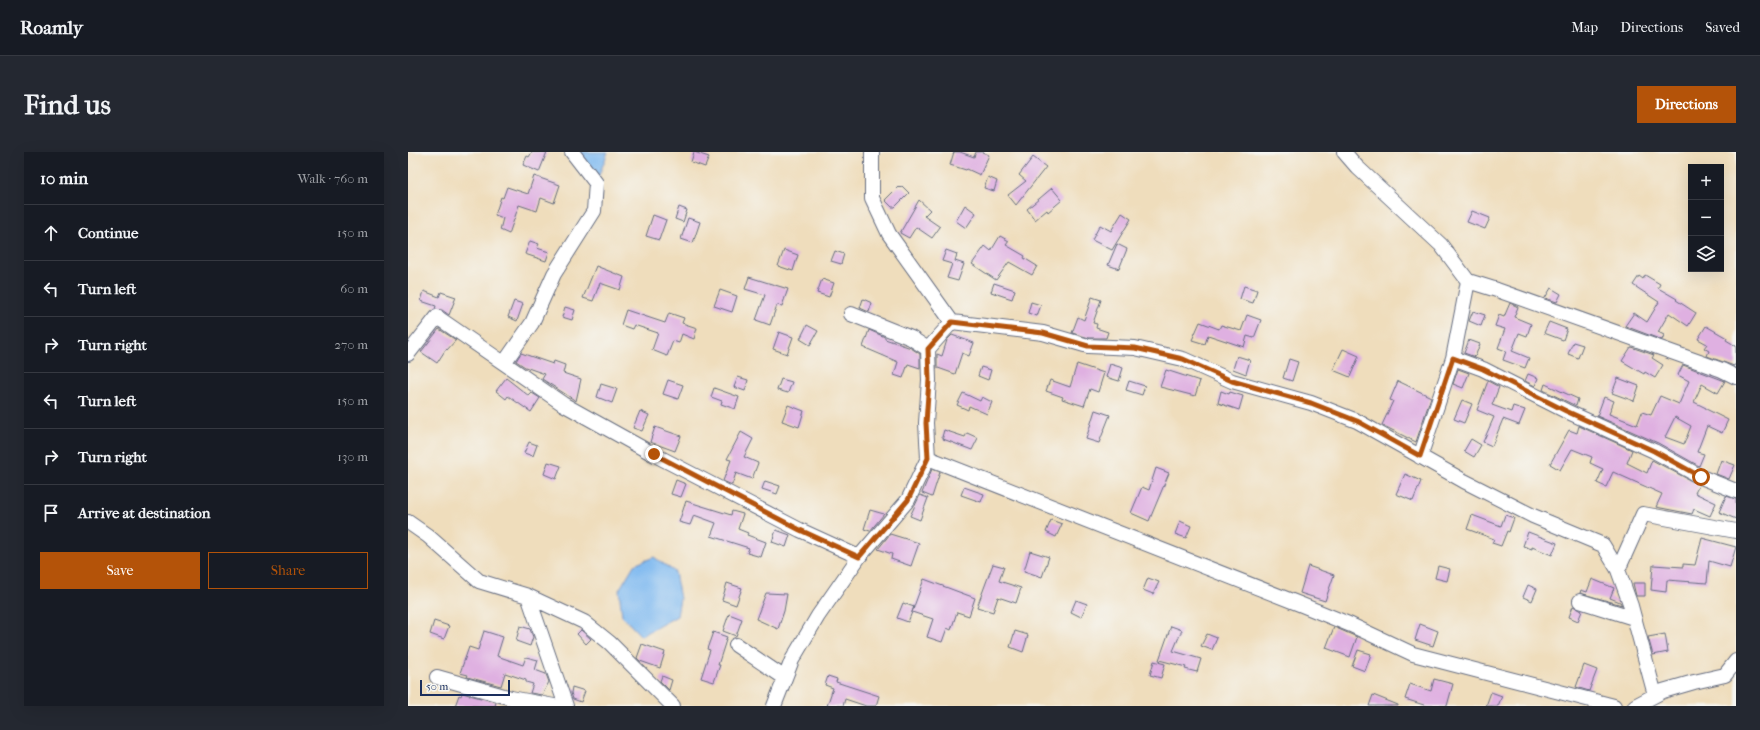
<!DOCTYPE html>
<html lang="en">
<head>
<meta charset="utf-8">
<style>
	body { margin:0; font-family:"IM FELL French Canon",serif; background:#242831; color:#f1f3f6 }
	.controls { position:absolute; right:12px; top:12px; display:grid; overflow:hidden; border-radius:0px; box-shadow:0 4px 16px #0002 }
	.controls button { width:36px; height:36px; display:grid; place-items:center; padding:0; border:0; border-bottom:1px solid #363941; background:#171b24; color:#f1f3f6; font:20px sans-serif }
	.scale { position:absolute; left:12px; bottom:10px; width:90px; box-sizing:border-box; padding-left:4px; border:2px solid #1b2f5e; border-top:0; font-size:11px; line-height:14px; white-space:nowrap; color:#1b2f5e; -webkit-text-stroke:3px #f6f6f2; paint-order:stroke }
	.stop { position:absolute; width:12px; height:12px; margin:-9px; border:3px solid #b45309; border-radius:50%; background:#fff }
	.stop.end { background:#b45309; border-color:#fff; box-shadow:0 1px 4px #0008 }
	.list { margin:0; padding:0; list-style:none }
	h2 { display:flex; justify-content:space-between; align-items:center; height:52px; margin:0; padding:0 16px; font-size:17px }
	h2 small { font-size:13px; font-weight:400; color:#9ea1a6 }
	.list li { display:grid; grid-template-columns:26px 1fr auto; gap:12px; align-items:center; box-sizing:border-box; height:56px; padding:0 16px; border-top:1px solid #363941 }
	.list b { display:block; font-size:15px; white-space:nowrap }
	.list em { font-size:13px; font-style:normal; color:#9ea1a6 }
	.actions { display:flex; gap:8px; padding:12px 16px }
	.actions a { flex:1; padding:9px 0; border:1px solid #b45309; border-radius:0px; text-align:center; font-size:14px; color:#b45309 }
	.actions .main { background:#b45309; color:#fff }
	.icon { flex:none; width:22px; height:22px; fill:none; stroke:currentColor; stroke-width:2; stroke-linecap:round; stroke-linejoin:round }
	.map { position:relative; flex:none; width:1328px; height:554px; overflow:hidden; border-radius:0px }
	header { display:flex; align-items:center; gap:24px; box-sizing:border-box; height:56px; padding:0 20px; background:#171b24; border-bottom:1px solid #363941 }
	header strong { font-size:19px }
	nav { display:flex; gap:22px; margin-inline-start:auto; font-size:14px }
	.intro { display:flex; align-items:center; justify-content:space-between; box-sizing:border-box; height:96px; padding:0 24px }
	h1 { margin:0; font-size:28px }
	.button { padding:10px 18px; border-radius:0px; background:#b45309; color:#fff; font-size:14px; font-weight:700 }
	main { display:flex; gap:24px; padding:0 24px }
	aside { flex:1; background:#171b24; border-radius:0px; box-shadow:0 4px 16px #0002 }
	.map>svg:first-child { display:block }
</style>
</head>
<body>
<header>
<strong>Roamly</strong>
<nav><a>Map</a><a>Directions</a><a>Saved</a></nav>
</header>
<div class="intro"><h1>Find us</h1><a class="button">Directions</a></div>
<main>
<aside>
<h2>10 min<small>Walk · 760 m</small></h2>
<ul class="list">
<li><svg class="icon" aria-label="ahead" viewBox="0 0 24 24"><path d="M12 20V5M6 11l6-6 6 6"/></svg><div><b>Continue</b></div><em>150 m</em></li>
<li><svg class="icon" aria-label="left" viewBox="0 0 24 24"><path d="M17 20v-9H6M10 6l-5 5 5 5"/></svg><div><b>Turn left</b></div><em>60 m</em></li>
<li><svg class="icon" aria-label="right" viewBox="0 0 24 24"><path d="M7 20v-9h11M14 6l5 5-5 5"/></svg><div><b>Turn right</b></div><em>270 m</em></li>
<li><svg class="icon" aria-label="left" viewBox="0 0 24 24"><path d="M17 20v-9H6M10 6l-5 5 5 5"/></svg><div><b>Turn left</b></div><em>150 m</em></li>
<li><svg class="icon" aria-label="right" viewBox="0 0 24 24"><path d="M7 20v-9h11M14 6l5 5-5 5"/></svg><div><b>Turn right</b></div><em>130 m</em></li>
<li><svg class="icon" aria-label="arrive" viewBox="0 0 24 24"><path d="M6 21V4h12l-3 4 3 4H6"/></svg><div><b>Arrive at destination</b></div></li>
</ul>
<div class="actions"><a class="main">Save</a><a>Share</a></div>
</aside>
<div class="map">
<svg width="1328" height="554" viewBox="0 0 1328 554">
	<rect width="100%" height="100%" fill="#f6f6f2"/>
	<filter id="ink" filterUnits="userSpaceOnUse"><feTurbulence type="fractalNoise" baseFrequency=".025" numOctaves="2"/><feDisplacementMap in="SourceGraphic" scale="8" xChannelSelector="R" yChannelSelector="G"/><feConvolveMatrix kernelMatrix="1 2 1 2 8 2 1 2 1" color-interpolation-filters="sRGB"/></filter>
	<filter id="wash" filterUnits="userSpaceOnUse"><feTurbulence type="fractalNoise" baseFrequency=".012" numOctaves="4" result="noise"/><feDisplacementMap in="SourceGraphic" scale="16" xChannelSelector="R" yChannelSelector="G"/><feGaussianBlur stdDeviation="0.9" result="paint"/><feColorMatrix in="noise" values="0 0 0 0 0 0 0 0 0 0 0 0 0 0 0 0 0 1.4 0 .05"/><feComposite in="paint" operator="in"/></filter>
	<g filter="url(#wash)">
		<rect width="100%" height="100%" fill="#efddbc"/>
		<path fill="#7fb9f0" stroke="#4d74a7" d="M 163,0 L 200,0 L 188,31 Z
			M 246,405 L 267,420 L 272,447 L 269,464 L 233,484 L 214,464 L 211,438 L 226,413 Z"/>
		<g id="blocks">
			<path fill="#dfb0e1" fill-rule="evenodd" d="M 124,0 L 139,0 L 131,20 L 115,13 L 119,4 L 121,5 Z
				M 286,0 L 301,5 L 297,15 L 283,10 Z
				M 546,0 L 552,0 L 566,5 L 568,0 L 574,0 L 581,3 L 572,23 L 559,17 L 558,18 L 542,13 Z
				M 625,5 L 638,15 L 608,53 L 600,43 L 618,29 L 611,23 Z
				M 126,24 L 152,33 L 146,51 L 133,46 L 129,59 L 111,53 L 101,82 L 92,78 L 95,66 L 87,63 L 93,45 L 95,46 L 99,35 L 120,42 Z
				M 580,25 L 589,29 L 586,39 L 576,36 Z
				M 491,34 L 493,36 L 494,34 L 501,41 L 487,55 L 484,55 L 477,48 Z
				M 644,36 L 654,48 L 640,60 L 639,58 L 627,68 L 619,57 Z
				M 511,48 L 522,58 L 516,64 L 532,75 L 524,86 L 508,75 L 501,86 L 492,81 Z
				M 557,53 L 568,61 L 558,76 L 548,69 Z
				M 271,55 L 279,58 L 275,70 L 267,67 Z
				M 1064,59 L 1082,66 L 1077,77 L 1059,70 Z
				M 714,61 L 723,67 L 704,98 L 684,88 L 692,73 L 703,79 Z
				M 245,63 L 258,68 L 251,88 L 238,84 Z
				M 280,66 L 292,70 L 285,91 L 273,87 Z
				M 592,84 L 601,89 L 598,93 L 617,104 L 616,106 L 629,114 L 624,123 L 601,110 L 588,128 L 564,112 L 577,94 L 583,99 Z
				M 122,89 L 131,92 L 129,96 L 141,100 L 138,109 L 117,102 Z
				M 709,92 L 719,97 L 711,117 L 700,113 Z
				M 376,98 L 390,103 L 385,119 L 370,114 Z
				M 538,98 L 549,102 L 547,109 L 556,112 L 550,129 L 539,126 L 544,112 L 534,109 Z
				M 427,99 L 436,102 L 433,112 L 423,109 Z
				M 188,114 L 216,125 L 212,138 L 192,131 L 185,149 L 175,146 Z
				M 1237,123 L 1252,132 L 1250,136 L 1269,147 L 1268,148 L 1288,161 L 1280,174 L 1261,161 L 1250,180 L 1256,183 L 1254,188 L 1217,174 L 1226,161 L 1239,170 L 1251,150 L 1225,133 L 1231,124 L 1235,127 Z
				M 341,125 L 380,137 L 374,154 L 369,153 L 362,173 L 348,168 L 357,143 L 337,137 Z
				M 414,127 L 426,131 L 421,145 L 409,141 Z
				M 586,131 L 607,138 L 604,147 L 583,140 Z
				M 836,134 L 849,138 L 845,151 L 832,147 Z
				M 1143,136 L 1153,142 L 1149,150 L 1137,146 Z
				M 312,138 L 329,144 L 324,160 L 306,154 Z
				M 16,139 L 31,145 L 33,140 L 48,145 L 41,163 L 34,158 L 27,157 L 28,154 L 13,149 Z
				M 684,145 L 693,148 L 685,171 L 689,172 L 688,176 L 700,180 L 698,186 L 681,186 L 664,181 L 670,165 L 676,168 Z
				M 455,147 L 464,151 L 461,160 L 452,156 Z
				M 106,149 L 115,152 L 109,169 L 100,165 Z
				M 623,150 L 633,153 L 629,164 L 620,161 Z
				M 1102,151 L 1110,155 L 1106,165 L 1123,172 L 1119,184 L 1111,181 L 1104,199 L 1121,206 L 1117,216 L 1095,208 L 1098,199 L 1090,196 L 1097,177 L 1087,174 L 1091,163 L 1096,165 Z
				M 157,155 L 167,158 L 164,168 L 154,165 Z
				M 218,158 L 257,171 L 261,161 L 276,166 L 274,171 L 289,176 L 286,187 L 274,182 L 271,191 L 265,189 L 259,204 L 244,198 L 250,181 L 226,173 L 224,177 L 213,173 Z
				M 1065,159 L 1077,163 L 1073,174 L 1061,169 Z
				M 839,163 L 853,168 L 846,186 L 839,184 L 836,195 L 800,183 L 797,192 L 784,188 L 792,170 L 811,177 L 813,173 L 833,179 Z
				M 1141,170 L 1159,177 L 1155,188 L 1136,181 Z
				M 399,173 L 410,179 L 402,193 L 392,187 Z
				M 1298,174 L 1319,186 L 1318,188 L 1328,194 L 1328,211 L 1326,214 L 1299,204 L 1301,199 L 1296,196 L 1299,192 L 1290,187 Z
				M 31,177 L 48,188 L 39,198 L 38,197 L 29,211 L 13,200 Z
				M 461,178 L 477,185 L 477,187 L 503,196 L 512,202 L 512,216 L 500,212 L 495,226 L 486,223 L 490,210 L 455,195 Z
				M 371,180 L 385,185 L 379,202 L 365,197 Z
				M 544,183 L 566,191 L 561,204 L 554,201 L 547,222 L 530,216 L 529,217 L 529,202 L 534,204 L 539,188 Z
				M 1061,188 L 1072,192 L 1067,205 L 1056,201 Z
				M 1165,190 L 1175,193 L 1170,206 L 1160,202 Z
				M 1223,195 L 1246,203 L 1244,206 L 1255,213 L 1247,226 L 1237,220 L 1236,222 L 1214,209 Z
				M 935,197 L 951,204 L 942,225 L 925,218 Z
				M 113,201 L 145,212 L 146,209 L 157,213 L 155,221 L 173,227 L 168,249 L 134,227 L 137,222 L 117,215 L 108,209 Z
				M 829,204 L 842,208 L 838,222 L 825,217 Z
				M 881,207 L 890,210 L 884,229 L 875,226 Z
				M 669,212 L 696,221 L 690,240 L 682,237 L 676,254 L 654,247 L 655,245 L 638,239 L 642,228 L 662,235 Z
				M 702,212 L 715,216 L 711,229 L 698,225 Z
				M 1275,213 L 1317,229 L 1310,241 L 1294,232 L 1286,250 L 1298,256 L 1298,257 L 1320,268 L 1314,281 L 1299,274 L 1289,300 L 1296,302 L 1291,314 L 1250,291 L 1189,264 L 1196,245 L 1206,249 L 1201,262 L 1229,273 L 1234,260 L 1243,263 L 1252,244 L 1271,252 L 1281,229 L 1270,223 ZM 1267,265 L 1283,274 L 1276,292 L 1257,285 Z
				M 573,215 L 583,218 L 580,228 L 570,224 Z
				M 1050,217 L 1061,221 L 1055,236 L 1045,232 Z
				M 758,218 L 792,229 L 787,244 L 752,235 Z
				M 1120,222 L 1130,226 L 1127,234 L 1117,229 Z
				M 330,225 L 340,228 L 337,239 L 326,235 Z
				M 98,226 L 121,244 L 124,241 L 132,246 L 123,260 L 100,244 L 98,247 L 88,239 Z
				M 1210,226 L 1231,234 L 1226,249 L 1204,241 Z
				M 373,227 L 384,230 L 380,241 L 369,238 Z
				M 260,228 L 275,233 L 270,247 L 255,242 Z
				M 721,229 L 737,234 L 734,243 L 718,238 Z
				M 990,229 L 1023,245 L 1008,290 L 974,273 L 985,249 L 982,248 Z
				M 1080,229 L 1091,235 L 1084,253 L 1103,260 L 1105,254 L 1117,258 L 1111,273 L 1095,267 L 1084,294 L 1075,290 L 1086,265 L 1069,258 Z
				M 193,232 L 209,237 L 204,251 L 189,245 Z
				M 1137,232 L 1170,247 L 1168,254 L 1135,238 Z
				M 306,236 L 331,245 L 327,257 L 313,252 L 314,249 L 303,245 Z
				M 813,239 L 821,242 L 822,240 L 835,244 L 831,258 L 810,251 Z
				M 555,241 L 572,249 L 574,245 L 584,250 L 579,262 L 561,254 L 560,258 L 549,253 Z
				M 1054,248 L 1064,252 L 1056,271 L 1046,267 Z
				M 380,253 L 396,259 L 391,275 L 374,269 Z
				M 687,258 L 702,263 L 691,291 L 678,287 Z
				M 232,259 L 241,263 L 234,279 L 225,276 Z
				M 1171,274 L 1224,298 L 1219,311 L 1239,321 L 1244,308 L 1291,333 L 1287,341 L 1308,351 L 1302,364 L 1286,357 L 1284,362 L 1248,355 L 1254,342 L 1205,320 L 1198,335 L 1189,331 L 1195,317 L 1182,311 L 1184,305 L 1164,297 L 1152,318 L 1142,312 L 1161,278 L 1169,281 Z
				M 247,275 L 273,284 L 267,299 L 242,290 Z
				M 536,278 L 557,285 L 559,281 L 570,286 L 564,298 L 535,287 L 536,285 L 534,285 Z
				M 333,280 L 345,287 L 336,305 L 350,311 L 344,327 L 328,321 L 324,333 L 315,329 L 323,308 L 319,307 Z
				M 1063,287 L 1073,293 L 1066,305 L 1056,299 Z
				M 121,290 L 129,293 L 125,304 L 116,301 Z
				M 1313,308 L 1327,313 L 1321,327 L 1308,322 Z
				M 140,310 L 153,314 L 148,327 L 136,322 Z
				M 748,316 L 761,321 L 741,369 L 723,361 L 734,335 L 741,338 Z
				M 524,317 L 532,320 L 524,345 L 514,341 Z
				M 997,322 L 1013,329 L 1005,349 L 988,342 Z
				M 268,328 L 278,332 L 273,345 L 263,342 Z
				M 357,329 L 372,334 L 369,342 L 354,337 Z
				M 556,335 L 576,342 L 573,350 L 553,343 Z
				M 512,343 L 520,346 L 512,368 L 502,364 Z
				M 1318,344 L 1328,347 L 1328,367 L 1311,360 Z
				M 278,349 L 323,363 L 324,359 L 335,362 L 330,377 L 340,381 L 339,383 L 358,390 L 353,405 L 339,401 L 341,396 L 303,384 L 308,371 L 286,363 L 282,373 L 271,370 Z
				M 462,358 L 476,362 L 462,379 L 456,377 Z
				M 1064,363 L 1093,374 L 1097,363 L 1106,366 L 1101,380 L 1099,379 L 1093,394 L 1084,391 L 1086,387 L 1059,377 Z
				M 643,368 L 654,372 L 648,385 L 638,380 Z
				M 772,369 L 783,374 L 778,386 L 767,382 Z
				M 368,378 L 382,383 L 378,395 L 364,390 Z
				M 1120,380 L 1149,391 L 1144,403 L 1124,395 L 1124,397 L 1115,394 Z
				M 482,382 L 511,391 L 503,414 L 483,407 L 484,402 L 470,397 Z
				M 1294,386 L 1328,395 L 1322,415 L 1301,409 L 1299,431 L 1259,428 L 1258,440 L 1243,438 L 1245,413 L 1275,415 L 1275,412 L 1287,413 Z
				M 622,399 L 641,405 L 634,425 L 616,419 Z
				M 585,412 L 596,415 L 591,429 L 613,436 L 608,451 L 590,445 L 585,460 L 569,455 Z
				M 900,414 L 926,423 L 917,449 L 892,441 Z
				M 1030,414 L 1042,417 L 1039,429 L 1027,426 Z
				M 740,426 L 751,430 L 745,442 L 735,438 Z
				M 516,427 L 567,446 L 561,464 L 549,460 L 543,478 L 539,476 L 534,490 L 519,485 L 525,467 L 504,460 Z
				M 1184,427 L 1206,436 L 1202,446 L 1212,450 L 1214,453 L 1172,441 L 1173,438 L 1179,440 Z
				M 319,431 L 334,436 L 328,453 L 314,448 Z
				M 1225,431 L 1237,431 L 1237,444 L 1228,444 Z
				M 1120,433 L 1129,437 L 1124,449 L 1115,445 Z
				M 358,441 L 379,442 L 376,459 L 370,477 L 348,467 Z
				M 668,448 L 679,452 L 673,465 L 663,460 Z
				M 495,451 L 506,455 L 500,470 L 489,466 Z
				M 1165,454 L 1174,459 L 1170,469 L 1161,465 Z
				M 321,462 L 334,467 L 328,484 L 315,479 Z
				M 26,469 L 41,474 L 36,487 L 22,482 Z
				M 1012,472 L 1030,479 L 1025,494 L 1007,488 Z
				M 112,474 L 122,477 L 125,485 L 122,494 L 108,489 Z
				M 763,474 L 774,478 L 765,499 L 793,507 L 789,520 L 777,517 L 778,515 L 751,508 Z
				M 926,475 L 949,485 L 942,505 L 918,496 Z
				M 173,478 L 183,487 L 178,492 L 169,482 Z
				M 76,479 L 95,485 L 89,504 L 115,513 L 118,505 L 130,508 L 127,518 L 138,522 L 141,530 L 134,543 L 122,541 L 125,532 L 118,530 L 118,528 L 97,521 L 93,534 L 59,525 L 60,523 L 52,521 L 61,495 L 70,498 Z
				M 607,479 L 620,483 L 615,500 L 602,495 Z
				M 305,480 L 319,485 L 310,513 L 312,513 L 306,530 L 293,526 L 302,498 L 299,497 Z
				M 799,482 L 809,486 L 804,498 L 793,494 Z
				M 1257,482 L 1260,500 L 1245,503 L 1240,485 Z
				M 234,492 L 257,500 L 252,516 L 232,509 L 229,506 Z
				M 950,498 L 963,502 L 957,519 L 944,514 Z
				M 746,509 L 757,512 L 753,526 L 742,523 Z
				M 1176,513 L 1189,518 L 1181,539 L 1168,535 Z
				M 254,524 L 264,528 L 261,538 L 252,529 Z
				M 420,524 L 429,527 L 428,530 L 471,544 L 468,554 L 458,554 L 437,547 L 435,554 L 419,554 L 425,536 L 417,533 Z
				M 1026,527 L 1045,532 L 1039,554 L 1019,554 L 997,547 L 1002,532 L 1023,539 Z
				M 164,535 L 177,539 L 173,550 L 165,547 L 163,541 Z
				M 1083,540 L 1094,544 L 1090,554 L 1078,554 Z
				M 54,541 L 88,550 L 87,554 L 47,554 L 51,543 L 53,544 Z
				M 965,543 L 990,553 L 990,554 L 961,554 Z"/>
		</g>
	</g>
	<g filter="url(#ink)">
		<use href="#blocks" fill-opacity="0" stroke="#656c7f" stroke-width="1"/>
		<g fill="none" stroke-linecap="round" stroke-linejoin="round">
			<defs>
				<path id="minor" d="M 464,0 L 464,46 L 481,82 L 544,170 L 635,181 L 680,194 L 727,196 L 775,207 L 824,229 L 903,251 L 949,269 L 1056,329 L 1125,364 L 1195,393 L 1210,418 L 1223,454 L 1247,543
					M 936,0 L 949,15 L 1033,93 L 1060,129 L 1045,206 L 1012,305
					M 1060,129 L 1089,138 L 1314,218 L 1328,225
					M 520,197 L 544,170
					M 0,202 L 29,165 L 155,252 L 245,302 L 392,378 L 451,405
					M 1045,206 L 1075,217 L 1158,259 L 1246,299 L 1293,325 L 1328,339
					M 96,211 L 124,171 L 146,122 L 186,59 L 188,31 L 164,0
					M 520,306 L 894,453 L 943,473 L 1005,502 L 1206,554
					M 0,370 L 20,384 L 71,429 L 120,444 L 176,470 L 202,491 L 265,554
					M 1210,418 L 1235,362 L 1328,379
					M 120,444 L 158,554
					M 1172,449 L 1226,466
					M 328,493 L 377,526
					M 29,525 L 103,546 L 146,554
					M 366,554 L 384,508 L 410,464 L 451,405 L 500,348 L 520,306 L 518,271 L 521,228 L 520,197 L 503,186 L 443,162
					M 1227,554 L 1255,539 L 1286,530 L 1317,523 L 1328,509"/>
			</defs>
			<use href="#minor" stroke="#656c7f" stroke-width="16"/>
			<use href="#minor" stroke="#fff" stroke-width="14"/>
		</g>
	</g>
	<g fill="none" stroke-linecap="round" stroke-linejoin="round" filter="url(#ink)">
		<path stroke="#b45309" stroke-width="5" d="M 246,302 L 392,378 L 451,405 L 500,348 L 520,306 L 518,271 L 521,228 L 520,197 L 544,170 L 635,181 L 680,194 L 727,196 L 775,207 L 824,229 L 903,251 L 949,269 L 1012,304 L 1045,206 L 1075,217 L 1158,259 L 1246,299 L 1293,325"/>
	</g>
</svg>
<div class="controls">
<button>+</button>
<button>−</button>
<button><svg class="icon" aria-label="layers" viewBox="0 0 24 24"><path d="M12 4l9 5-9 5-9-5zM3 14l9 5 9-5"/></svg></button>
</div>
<div class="scale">50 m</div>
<div class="stop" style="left:1293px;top:325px"></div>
<div class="stop end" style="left:246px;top:302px"></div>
</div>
</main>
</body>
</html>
